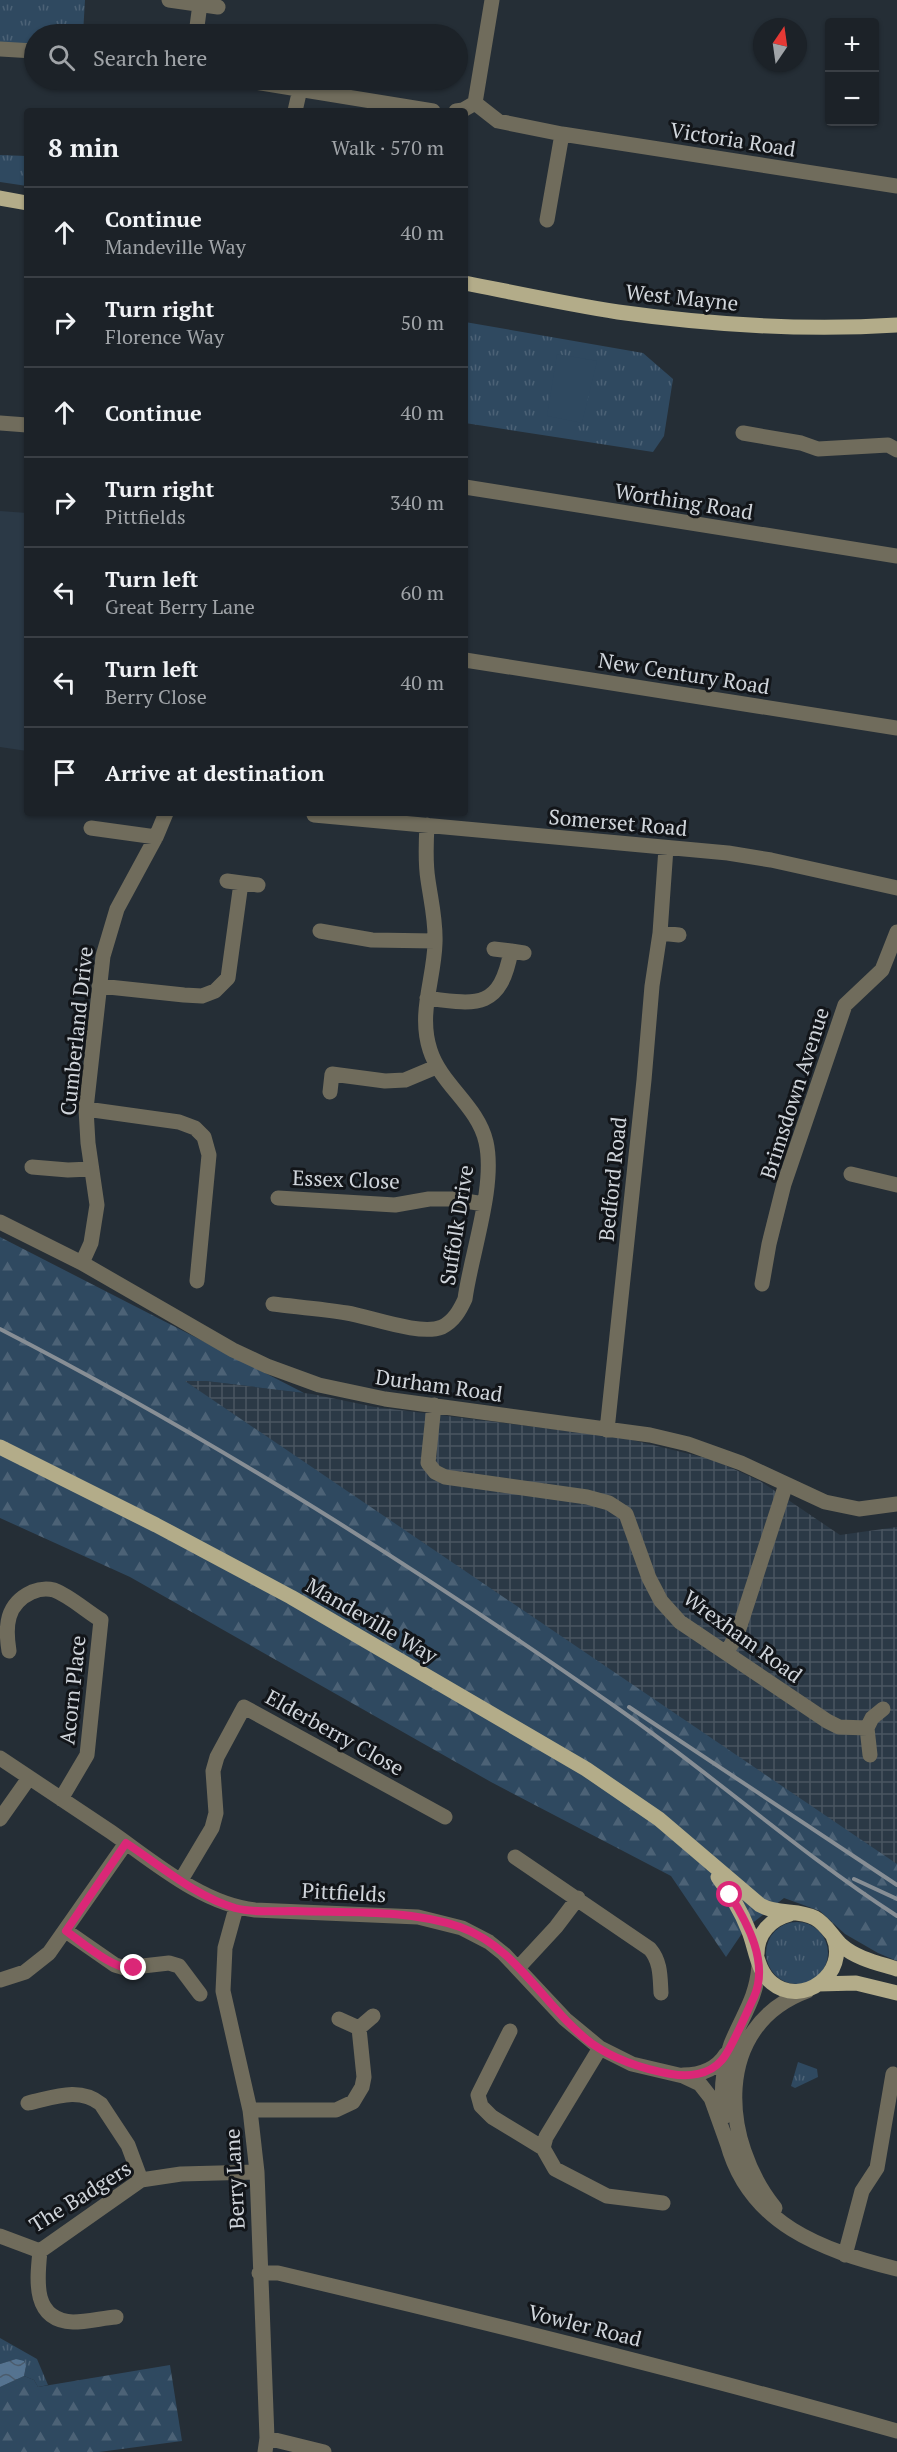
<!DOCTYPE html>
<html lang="en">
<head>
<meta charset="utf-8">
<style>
	body { margin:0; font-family:"PT Serif",serif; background:#252a30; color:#f1f3f6 }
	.controls { position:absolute; right:18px; top:18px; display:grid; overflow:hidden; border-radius:6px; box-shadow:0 2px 4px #0004 }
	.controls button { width:54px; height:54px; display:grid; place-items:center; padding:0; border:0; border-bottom:2px solid #3a3f45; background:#1c2228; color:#f1f3f6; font:30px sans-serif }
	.compass { position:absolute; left:753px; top:18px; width:54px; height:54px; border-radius:50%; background:#1c2228; box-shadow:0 2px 4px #0004; rotate:13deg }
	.stop { position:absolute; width:18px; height:18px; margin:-14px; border:4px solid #db2777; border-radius:50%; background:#fff }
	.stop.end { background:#db2777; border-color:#fff; box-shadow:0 2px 6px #0008 }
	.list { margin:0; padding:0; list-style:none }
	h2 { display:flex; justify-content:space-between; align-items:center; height:78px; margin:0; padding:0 24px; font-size:26px }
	h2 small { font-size:20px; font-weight:400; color:#a0a4a8 }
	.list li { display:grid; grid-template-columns:39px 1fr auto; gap:18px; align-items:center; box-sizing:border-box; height:90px; padding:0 24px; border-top:2px solid #3a3f45 }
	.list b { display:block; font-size:22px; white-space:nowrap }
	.list p { margin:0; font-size:20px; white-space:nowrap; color:#a0a4a8 }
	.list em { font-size:20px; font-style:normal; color:#a0a4a8 }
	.icon { flex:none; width:33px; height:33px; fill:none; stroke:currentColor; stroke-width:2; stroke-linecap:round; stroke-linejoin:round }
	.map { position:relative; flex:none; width:897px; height:2452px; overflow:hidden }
	.search { position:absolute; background:#1c2228; box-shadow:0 2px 4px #0004; left:24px; top:24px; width:444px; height:66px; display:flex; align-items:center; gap:15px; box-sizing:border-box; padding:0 21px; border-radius:33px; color:#a0a4a8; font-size:22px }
	.panel { position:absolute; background:#1c2228; box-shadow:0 2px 4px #0004; left:24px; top:108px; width:444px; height:708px; border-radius:6px }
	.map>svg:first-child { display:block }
</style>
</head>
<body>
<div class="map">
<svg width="897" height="2452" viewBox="0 0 897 2452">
	<defs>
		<pattern id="industrial-grid" width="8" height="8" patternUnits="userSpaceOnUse" patternTransform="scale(1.5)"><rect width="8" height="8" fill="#2b3946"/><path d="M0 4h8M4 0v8" fill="none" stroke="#495560"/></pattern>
		<pattern id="grass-tufts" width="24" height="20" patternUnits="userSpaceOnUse" patternTransform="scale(1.5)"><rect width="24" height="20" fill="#2f4960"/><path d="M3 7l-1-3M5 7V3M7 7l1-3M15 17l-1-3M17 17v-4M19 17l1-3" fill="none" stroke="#4c6276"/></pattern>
		<pattern id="forest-firs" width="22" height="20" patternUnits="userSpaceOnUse" patternTransform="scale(1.5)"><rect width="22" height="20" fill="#2f4960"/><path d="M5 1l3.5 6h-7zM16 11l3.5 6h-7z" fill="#4c6276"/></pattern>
		<pattern id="water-waves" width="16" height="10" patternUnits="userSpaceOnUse" patternTransform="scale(1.5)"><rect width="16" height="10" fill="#557390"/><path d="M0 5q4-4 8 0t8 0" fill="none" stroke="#4b5c6d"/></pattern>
	</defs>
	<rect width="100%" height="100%" fill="#252e36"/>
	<path fill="#2b3946" d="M 0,511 L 27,513 L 27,751 L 0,747 Z"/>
	<path fill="url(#industrial-grid)" d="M 183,1380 L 206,1381 L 312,1394 L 375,1407 L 624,1438 L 714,1460 L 760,1481 L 840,1535 L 897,1527 L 897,1865 L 820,1815 Z"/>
	<path fill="url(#grass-tufts)" d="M 0,0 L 85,0 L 83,34 L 34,34 L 34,48 L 0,44 Z
		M 0,155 L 27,156 L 27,186 L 0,182 Z
		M 465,322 L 643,353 L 673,379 L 664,436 L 653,452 L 465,423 Z
		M766 1953a31 31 0 1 1 62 0a31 31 0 1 1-62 0Z
		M 798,2062 L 817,2069 L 818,2077 L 795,2088 L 791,2086 Z
		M 0,2338 L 37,2359 L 48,2385 L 38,2387 L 34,2380 L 24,2376 L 26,2366 L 16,2359 L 0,2364 Z"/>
	<path fill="url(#forest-firs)" d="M 0,1237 L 304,1393 L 206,1381 L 185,1381 L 897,1864 L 897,1961 L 878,1953 L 845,1934 L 820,1911 L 784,1898 L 745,1929 L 726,1957 L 671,1876 L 491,1782 L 130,1577 L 0,1518 Z
		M 170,2365 L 182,2441 L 99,2452 L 0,2452 L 0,2387 L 24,2376 L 34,2380 L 38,2387 Z"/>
	<path fill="#2f4960" d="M 557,354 L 597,361 L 582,423 L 547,416 Z"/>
	<path fill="url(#water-waves)" d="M 16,2359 L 24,2361 L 26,2366 L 24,2376 L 0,2387 L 0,2364 Z"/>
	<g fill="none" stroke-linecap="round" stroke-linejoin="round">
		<path stroke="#706c5c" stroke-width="15" d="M 169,0 L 218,7
			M 196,34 L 200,4
			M 0,49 L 34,51
			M 243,80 L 433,111
			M 475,103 L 498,121 L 562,134 L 897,186
			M 475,103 L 492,0
			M 295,111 L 300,89
			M 456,111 L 463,110 L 475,103
			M 547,220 L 562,134
			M 0,423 L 27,425
			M 743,433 L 801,443 L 818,449 L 888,445 L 897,450
			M 465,487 L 897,556
			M 465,660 L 897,728
			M 314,815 L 728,853 L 771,860 L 897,888
			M 91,828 L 156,837
			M 227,881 L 258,885
			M 320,931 L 372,940 L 435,941
			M 660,933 L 679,935
			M 494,949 L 511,951
			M 99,986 L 184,995 L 202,996 L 215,991 L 228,978 L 241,883
			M 427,998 C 478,1005 500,1009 511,951 L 524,953
			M 330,1092 L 332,1074 L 385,1081 L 405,1080 L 436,1067
			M 86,1109 L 179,1122 L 195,1128 L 204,1137 L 209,1155 L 197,1281
			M 32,1167 L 68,1170 L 91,1169
			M 851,1174 L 897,1185
			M 278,1198 L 395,1205 L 429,1199 L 453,1199 L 484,1204
			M 0,1222 L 82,1263 L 233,1350 L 267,1366 L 319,1385 L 385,1399 L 650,1435 L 688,1444 L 741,1463 L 825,1502 L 859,1509 L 897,1504
			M 82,1263 L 91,1243 L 97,1205 L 88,1143 L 86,1109 L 103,956 L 117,909 L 156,837 L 166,813
			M 762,1284 L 769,1244 L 784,1184 L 845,1005 L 882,970 L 897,932
			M 273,1304 C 298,1307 323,1309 347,1313 C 371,1317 420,1336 442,1327 C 454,1321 460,1310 465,1299 C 471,1254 496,1186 486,1142 C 478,1106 441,1085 430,1050 C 418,1013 434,980 435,943 C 436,921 431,901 428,880 C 425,862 426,843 427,825
			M 434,1405 L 428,1463 L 435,1472 L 445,1477 L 587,1497 L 609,1503 L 626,1514 L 649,1578 L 661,1601 L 680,1622 L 827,1721 L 839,1727 L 867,1728 L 870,1755
			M 607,1430 L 644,1080 L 652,986 L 660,933 L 666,848
			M 9,1651 C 5,1626 6,1604 32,1592 C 39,1589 46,1588 54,1590 C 70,1596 86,1611 101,1620 L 87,1755 L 61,1799
			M 726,1653 L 737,1635 L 786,1484
			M 867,1728 L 872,1718 L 883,1709
			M 0,1758 C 37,1783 74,1807 111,1832 C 154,1862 202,1904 255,1910 L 418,1917 L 462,1928 L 489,1942 L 504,1954 L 565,2019 L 600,2048 L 632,2064 L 683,2076 L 700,2084 L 711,2098 L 730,2151
			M 0,1819 L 29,1778
			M 515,1857 L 650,1949 C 661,1962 660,1977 661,1993
			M 181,1880 L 212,1828 L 216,1813 L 213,1771 L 217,1757 L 244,1707 L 445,1817
			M 236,1908 L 225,1948 L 223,1991 L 250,2110 L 257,2172 L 267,2438 L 265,2452
			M 66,1931 L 115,1965 L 125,1968 L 169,1963 L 179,1966 L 200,1994
			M 518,1968 L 556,1927 L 578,1898
			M 0,1980 L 25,1972 L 49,1953 L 126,1843
			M 339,2019 L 359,2028 L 373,2016
			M 510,2031 L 478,2095 L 481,2106 L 492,2117 L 543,2148 L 555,2169 L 607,2196 L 663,2203
			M 683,2075 C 700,2075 716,2070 726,2054
			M 28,2103 C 52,2098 79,2086 101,2104 L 128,2145 L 141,2180
			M 250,2110 L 336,2110 L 353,2102 L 362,2087 L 364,2077 L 359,2028
			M 723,2118 C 721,2093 722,2068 731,2044 C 743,2014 756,2000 759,1966
			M 727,2142 C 749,2225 822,2250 897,2269
			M 543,2148 L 546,2137 L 600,2048
			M 775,2208 C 721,2141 712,2026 807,1991
			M 0,2236 L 40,2251 L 141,2180 L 181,2174 L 257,2172
			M 40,2251 C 37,2280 32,2320 73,2322 C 87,2322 103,2318 116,2317
			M 845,2255 L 862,2191 L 877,2168 L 893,2074
			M 259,2273 L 278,2273 C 486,2322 692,2373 897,2431
			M 267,2438 L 324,2452"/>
		<path stroke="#b3ac89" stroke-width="15" d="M 0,198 L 27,203
			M 465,283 C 516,293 567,304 618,312 C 711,325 804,331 897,325
			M 0,1447 L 156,1525 L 291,1597 L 586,1769 L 659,1819 L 760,1905 C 778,1915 798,1909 815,1918 C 826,1924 832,1936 841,1945 C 857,1959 878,1963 897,1969
			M 718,1877 C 730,1893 741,1911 748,1929 C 756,1947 756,1970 772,1983 C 802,2008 850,1973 833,1936
			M 757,1954 C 757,1933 771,1919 790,1914
			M 818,1984 L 856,1983 L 897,1993"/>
		<path stroke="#878e95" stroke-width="4" d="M 0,1329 C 216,1440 421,1571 620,1710 C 714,1776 800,1853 897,1916
			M 629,1707 L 897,1885
			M 854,1879 L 897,1899"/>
	</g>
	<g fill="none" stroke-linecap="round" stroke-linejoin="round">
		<path stroke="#db2777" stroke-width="8" d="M 134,1968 C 114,1971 82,1942 66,1931 L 126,1843 C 160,1865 195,1896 235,1908 C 254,1913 275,1911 294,1911 C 348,1913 408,1909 460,1927 C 517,1947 545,2008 591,2043 C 615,2060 643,2069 671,2074 C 688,2077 709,2075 721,2061 C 731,2051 747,2011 754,1997 C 769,1963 748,1924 730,1895"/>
	</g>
	<g text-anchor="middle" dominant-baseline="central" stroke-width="6" stroke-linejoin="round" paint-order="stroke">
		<g font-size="21" fill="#d0d5db" stroke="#121519">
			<text transform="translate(733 139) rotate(9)">Victoria Road</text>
			<text transform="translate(682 297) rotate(6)">West Mayne</text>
			<text transform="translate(684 501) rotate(9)">Worthing Road</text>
			<text transform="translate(684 673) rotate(9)">New Century Road</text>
			<text transform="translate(618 822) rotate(5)">Somerset Road</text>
			<text transform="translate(76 1031) rotate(-84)">Cumberland Drive</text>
			<text transform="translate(794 1093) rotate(-72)">Brimsdown Avenue</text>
			<text transform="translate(346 1179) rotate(2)">Essex Close</text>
			<text transform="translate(612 1179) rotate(-84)">Bedford Road</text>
			<text transform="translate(456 1225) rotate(-81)">Suffolk Drive</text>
			<text transform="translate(439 1385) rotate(8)">Durham Road</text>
			<text transform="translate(372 1620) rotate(30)">Mandeville Way</text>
			<text transform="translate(743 1636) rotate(36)">Wrexham Road</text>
			<text transform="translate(72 1690) rotate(-84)">Acorn Place</text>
			<text transform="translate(335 1732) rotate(29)">Elderberry Close</text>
			<text transform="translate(344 1892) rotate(3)">Pittfields</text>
			<text transform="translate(234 2179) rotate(-93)">Berry Lane</text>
			<text transform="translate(80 2196) rotate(-32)">The Badgers</text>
			<text transform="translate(585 2325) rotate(14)">Vowler Road</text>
		</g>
	</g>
</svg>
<div class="controls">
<button>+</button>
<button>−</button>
</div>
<svg class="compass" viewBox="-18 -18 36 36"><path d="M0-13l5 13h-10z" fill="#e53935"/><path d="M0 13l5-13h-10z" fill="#a0a4a8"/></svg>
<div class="stop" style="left:730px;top:1895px"></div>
<div class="stop end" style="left:134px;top:1968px"></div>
<div class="search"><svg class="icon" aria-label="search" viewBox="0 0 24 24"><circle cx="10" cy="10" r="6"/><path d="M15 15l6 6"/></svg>Search here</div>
<section class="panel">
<h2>8 min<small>Walk · 570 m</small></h2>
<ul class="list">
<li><svg class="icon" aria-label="ahead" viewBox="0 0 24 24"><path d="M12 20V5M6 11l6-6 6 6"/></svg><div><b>Continue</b><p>Mandeville Way</p></div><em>40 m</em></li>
<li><svg class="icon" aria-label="right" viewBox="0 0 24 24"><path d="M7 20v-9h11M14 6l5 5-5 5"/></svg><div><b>Turn right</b><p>Florence Way</p></div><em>50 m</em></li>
<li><svg class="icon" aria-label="ahead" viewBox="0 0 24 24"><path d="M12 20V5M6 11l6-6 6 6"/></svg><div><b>Continue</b></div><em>40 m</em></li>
<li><svg class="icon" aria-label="right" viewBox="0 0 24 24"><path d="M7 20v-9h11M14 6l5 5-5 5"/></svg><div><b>Turn right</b><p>Pittfields</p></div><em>340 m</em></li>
<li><svg class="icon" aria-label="left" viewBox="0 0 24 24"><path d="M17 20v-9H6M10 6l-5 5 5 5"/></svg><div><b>Turn left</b><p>Great Berry Lane</p></div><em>60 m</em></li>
<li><svg class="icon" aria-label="left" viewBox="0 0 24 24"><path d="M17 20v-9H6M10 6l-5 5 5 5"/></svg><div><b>Turn left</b><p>Berry Close</p></div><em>40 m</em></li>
<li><svg class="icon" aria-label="arrive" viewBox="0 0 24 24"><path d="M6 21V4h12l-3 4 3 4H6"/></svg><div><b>Arrive at destination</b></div></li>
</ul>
</section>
</div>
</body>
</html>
